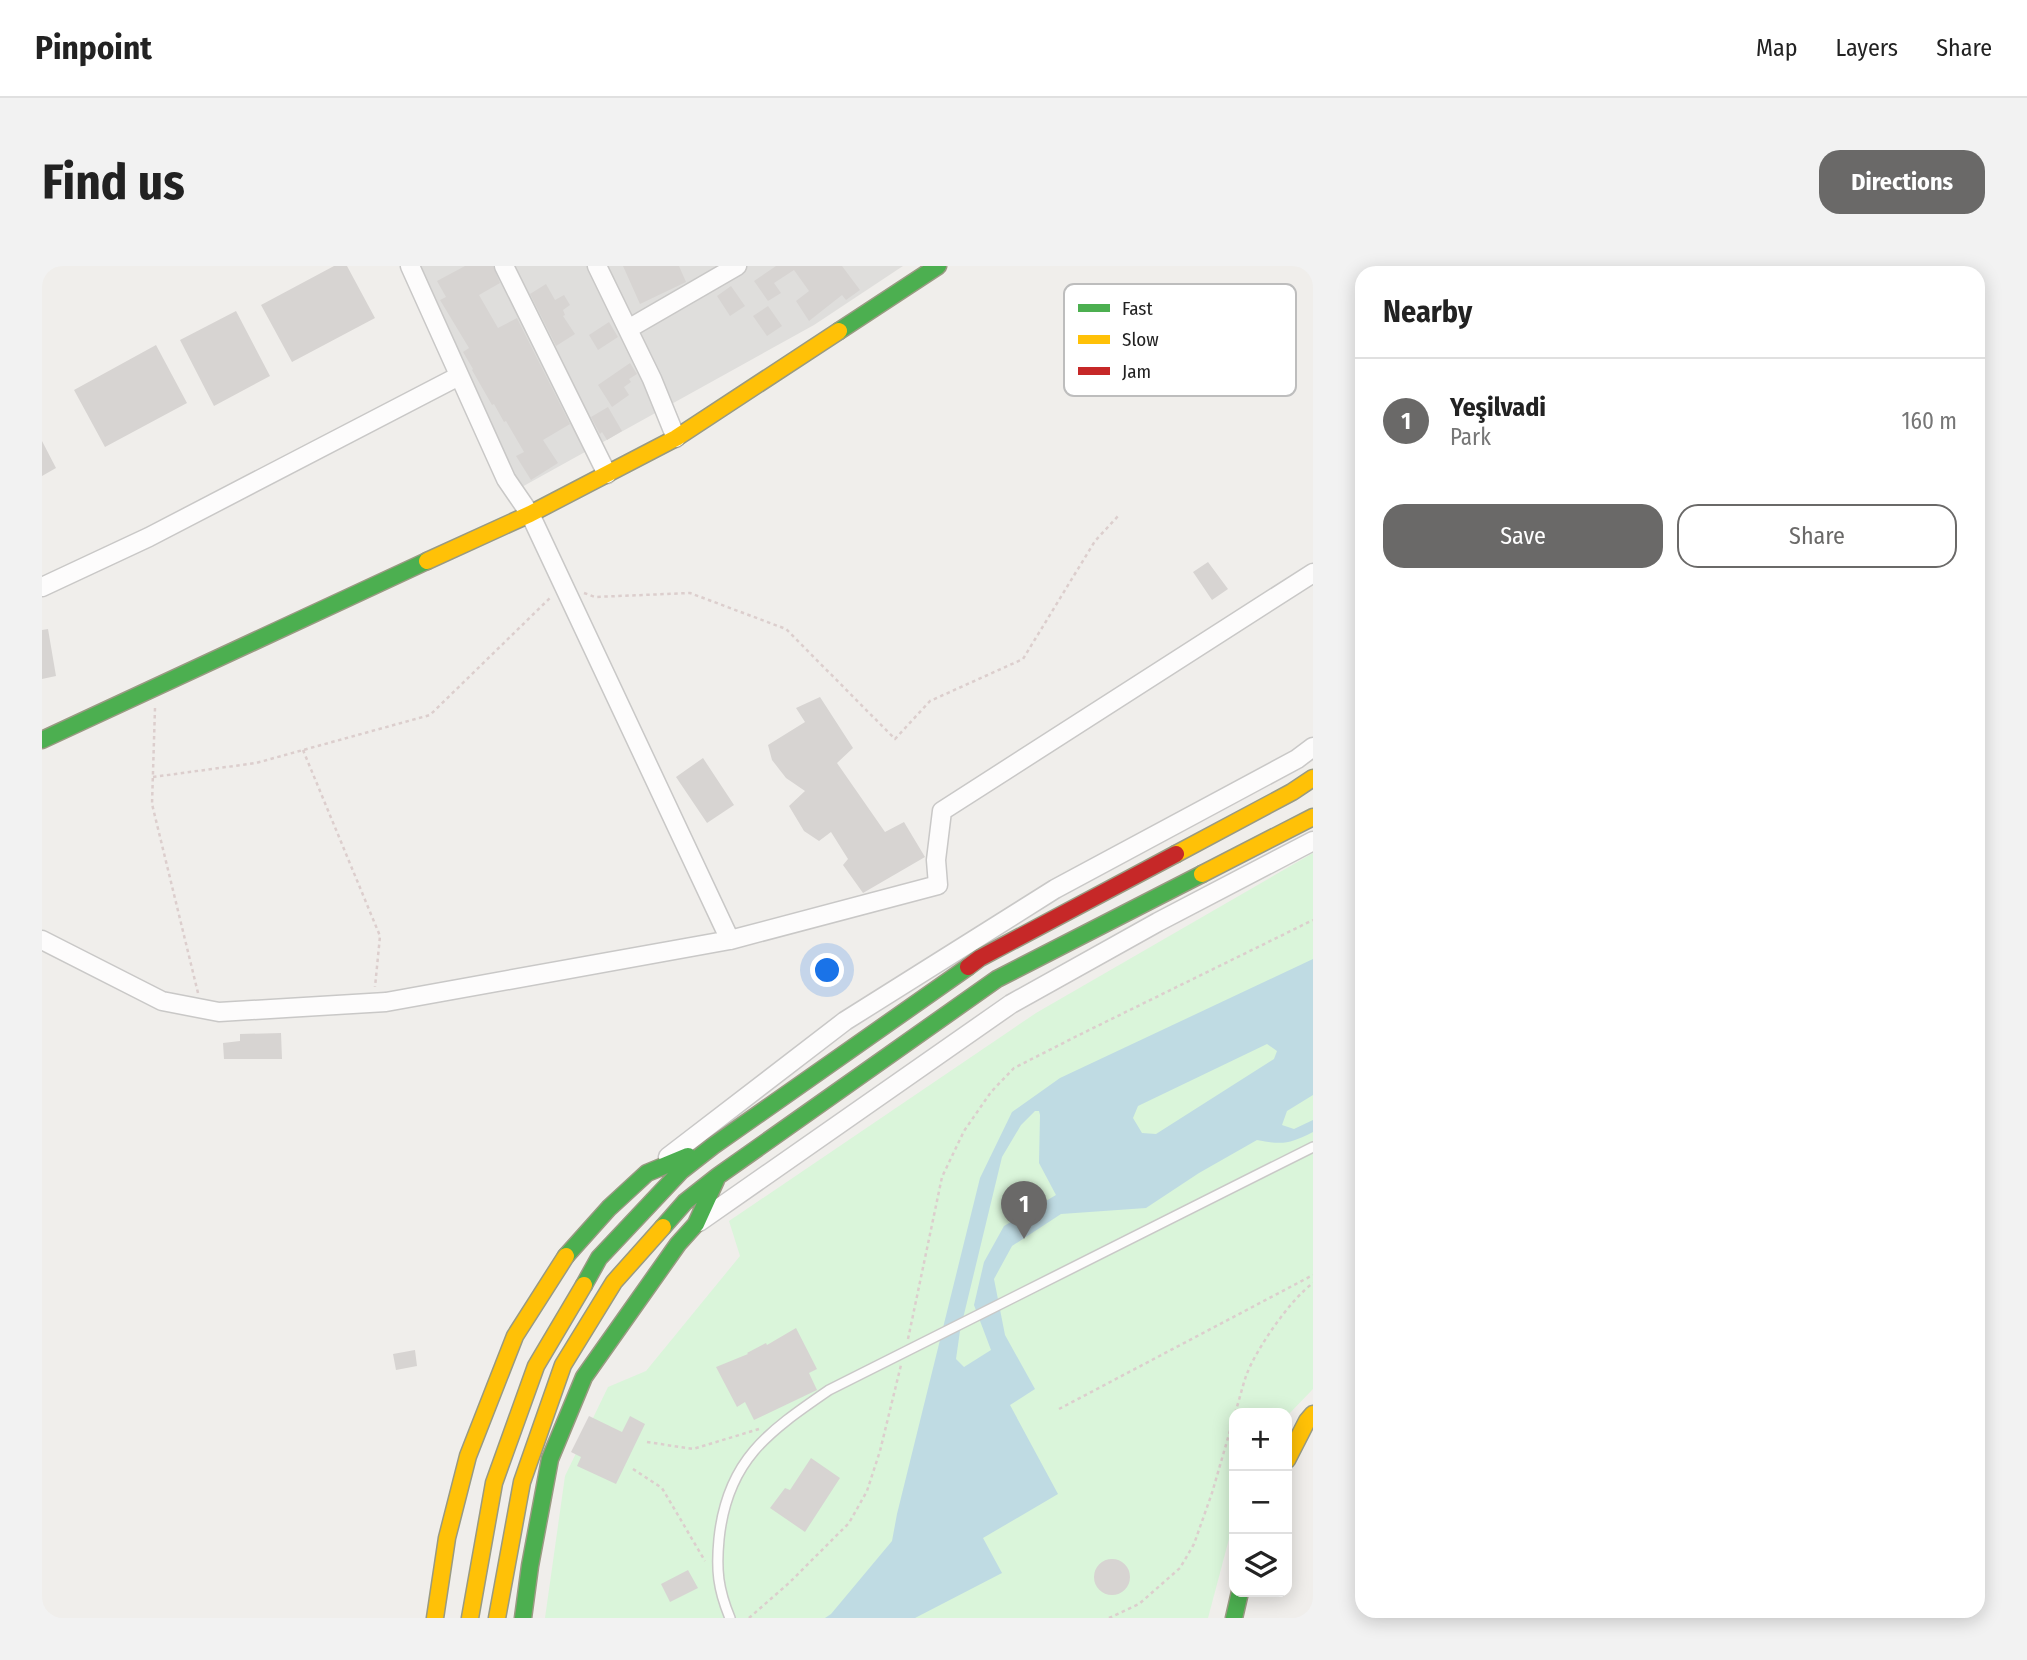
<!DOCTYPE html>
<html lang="en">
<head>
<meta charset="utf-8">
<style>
	body { margin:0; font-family:"Fira Sans Condensed",sans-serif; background:#f2f2f2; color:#222 }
	.controls { position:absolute; right:21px; bottom:21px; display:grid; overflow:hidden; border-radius:14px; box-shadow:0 4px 18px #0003 }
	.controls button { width:63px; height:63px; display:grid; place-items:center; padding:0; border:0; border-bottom:2px solid #e0e0e0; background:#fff; color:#222; font:35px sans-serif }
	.you { position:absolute; left:786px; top:705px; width:24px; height:24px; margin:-18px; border:5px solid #fff; border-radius:50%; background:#1a73e8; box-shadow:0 0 0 10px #1a73e833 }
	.badge { display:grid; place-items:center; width:46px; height:46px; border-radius:50%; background:#6a6968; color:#fff; font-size:23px; font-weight:700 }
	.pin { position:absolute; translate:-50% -58px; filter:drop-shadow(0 2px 4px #0008) }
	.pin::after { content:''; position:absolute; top:37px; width:24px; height:21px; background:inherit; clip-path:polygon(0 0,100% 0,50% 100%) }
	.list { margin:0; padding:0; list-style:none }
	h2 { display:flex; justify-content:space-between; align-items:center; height:91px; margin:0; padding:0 28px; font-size:30px }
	h2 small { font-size:23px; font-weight:400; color:#767676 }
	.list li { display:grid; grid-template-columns:46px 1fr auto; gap:21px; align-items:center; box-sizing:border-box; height:126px; padding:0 28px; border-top:2px solid #e0e0e0 }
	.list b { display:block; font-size:26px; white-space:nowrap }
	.list p { margin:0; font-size:23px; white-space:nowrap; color:#767676 }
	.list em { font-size:23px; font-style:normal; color:#767676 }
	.actions { display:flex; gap:14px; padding:21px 28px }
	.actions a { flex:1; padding:16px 0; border:2px solid #6a6968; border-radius:21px; text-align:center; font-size:24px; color:#6a6968 }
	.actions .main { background:#6a6968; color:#fff }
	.icon { flex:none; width:38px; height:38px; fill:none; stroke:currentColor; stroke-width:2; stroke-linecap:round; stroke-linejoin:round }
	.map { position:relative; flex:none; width:1271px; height:1352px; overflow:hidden; border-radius:21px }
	header { display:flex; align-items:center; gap:42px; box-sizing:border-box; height:98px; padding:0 35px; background:#fff; border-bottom:2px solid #e0e0e0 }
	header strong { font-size:33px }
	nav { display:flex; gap:38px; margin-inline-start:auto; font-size:24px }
	.intro { display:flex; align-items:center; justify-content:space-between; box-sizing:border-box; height:168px; padding:0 42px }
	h1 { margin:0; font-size:49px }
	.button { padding:18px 32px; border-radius:21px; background:#6a6968; color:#fff; font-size:24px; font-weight:700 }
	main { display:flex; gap:42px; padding:0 42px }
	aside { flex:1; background:#fff; border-radius:21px; box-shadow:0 4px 18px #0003 }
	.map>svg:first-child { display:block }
</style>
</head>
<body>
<header>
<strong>Pinpoint</strong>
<nav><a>Map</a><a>Layers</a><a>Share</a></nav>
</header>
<div class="intro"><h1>Find us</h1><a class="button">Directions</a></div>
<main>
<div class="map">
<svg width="1271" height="1352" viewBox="0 0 1271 1352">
	<rect width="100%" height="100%" fill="#f0eeeb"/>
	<path fill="#dfdedc" d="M 369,0 L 861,0 L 772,59 L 478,222 Z"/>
	<path fill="#daf5da" d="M 1271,587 L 1271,1123 L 1245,1150 L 1245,1147 L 1192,1147 L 1192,1254 L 1166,1352 L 503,1352 L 523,1210 L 566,1121 L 604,1105 L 698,990 L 687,955 L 994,747 Z"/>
	<path fill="#bfdbe3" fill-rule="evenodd" d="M 1271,693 L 1271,829 L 1245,845 L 1240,859 L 1252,863 L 1271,854 L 1271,866 C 1247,878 1241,879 1215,874 L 1157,907 L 1104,942 L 1019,948 L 970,980 L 952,1013 L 963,1069 L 993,1123 L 968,1139 L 1016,1228 L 941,1272 L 960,1307 L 873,1352 L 783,1352 L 789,1348 L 850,1275 L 855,1248 L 938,912 L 970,846 L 1018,812 ZM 1225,778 L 1235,785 L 1232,793 L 1114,868 L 1100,867 L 1091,852 L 1096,840 ZM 993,845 L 997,845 L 998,849 L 997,897 L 1014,929 L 962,960 L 942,996 L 932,1039 L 949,1084 L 922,1101 L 914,1093 L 918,1065 L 960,891 L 979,859 Z"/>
	<path fill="#d7d4d2" d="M 292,0 L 305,0 L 333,52 L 250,96 L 219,39 Z
		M 423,0 L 451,0 L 458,17 L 437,29 L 456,62 L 475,52 L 528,158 L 501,174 L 516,197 L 489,214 L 474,190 L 482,186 L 464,155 L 462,156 L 452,138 L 450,139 L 430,104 L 431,103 L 421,86 L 427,82 L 398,34 L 404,31 L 395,15 Z
		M 581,0 L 637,0 L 644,16 L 598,38 Z
		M 734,0 L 800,0 L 818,24 L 804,34 L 800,29 L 767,55 L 754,35 L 767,25 L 752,4 L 732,17 L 739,27 L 726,35 L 712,15 Z
		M 504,18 L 513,34 L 522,29 L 528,39 L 521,44 L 523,49 L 521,50 L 533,68 L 514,80 L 488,28 Z
		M 689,20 L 703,40 L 688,50 L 675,30 Z
		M 726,40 L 740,60 L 725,70 L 711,50 Z
		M 194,45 L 228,110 L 172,140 L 138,74 Z
		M 567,56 L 576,71 L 556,84 L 547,69 Z
		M 114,79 L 145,137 L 63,181 L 32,124 Z
		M 588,97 L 595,108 L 587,113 L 589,116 L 582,121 L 587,129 L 570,141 L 556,119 Z
		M 566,141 L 580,165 L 565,174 L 560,166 L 558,168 L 549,151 Z
		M 0,175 L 14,202 L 0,210 Z
		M 1166,296 L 1186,323 L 1170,334 L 1151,306 Z
		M 6,363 L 14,410 L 0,413 L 0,364 Z
		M 778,431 L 811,482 L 795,497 L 843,566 L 862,556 L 883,591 L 821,627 L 801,599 L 806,593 L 789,566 L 777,575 L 762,565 L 747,540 L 763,525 L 744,512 L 730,494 L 726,479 L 763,456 L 754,442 Z
		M 661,492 L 692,539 L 665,557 L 634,511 Z
		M 239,767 L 240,793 L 182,793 L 181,777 L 198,775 L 198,768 Z
		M 754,1062 L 775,1103 L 767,1107 L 775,1124 L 712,1154 L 703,1136 L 695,1141 L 674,1101 L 706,1088 L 705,1087 L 724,1077 L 725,1079 Z
		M 373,1084 L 375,1100 L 354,1104 L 351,1088 Z
		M 547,1150 L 580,1166 L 588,1150 L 603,1158 L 574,1218 L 535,1200 L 539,1191 L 529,1186 Z
		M 769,1192 L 798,1212 L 763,1266 L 728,1242 L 743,1222 L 748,1224 Z
		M1052 1311a18 18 0 1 1 36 0a18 18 0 1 1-36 0Z
		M 646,1304 L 656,1322 L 628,1336 L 619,1318 Z"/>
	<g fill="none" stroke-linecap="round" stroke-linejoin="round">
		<defs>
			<path id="lane" d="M 688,1352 C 676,1323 674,1304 677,1273 C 685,1194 726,1166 787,1124 L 1271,881"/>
			<path id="street" d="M 368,0 L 464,213 L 488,248 L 688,674
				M 462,0 L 565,208
				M 555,0 L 610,113 L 634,172
				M 586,63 L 695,0
				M 0,321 L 107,271 L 417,110
				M 0,674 L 120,735 L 177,746 L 344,736 L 688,674 L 896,619 L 894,594 L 900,545 L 1271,307
				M 626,891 L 803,755 L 1013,623 L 1255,493 L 1271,481
				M 657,956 L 969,738 L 1116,656 L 1271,575"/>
			<path id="fast" d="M 797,65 L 896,0
				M 0,474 L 385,295
				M 621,961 L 643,936 L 676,910 L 955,713 L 1160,608
				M 524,990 L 567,942 L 605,907 L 646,890
				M 542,1019 L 557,992 L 639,905 L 671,880 L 926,701
				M 481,1352 L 488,1300 L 508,1193 L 542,1111 L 636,978 L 654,958 L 674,914
				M 1192,1352 L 1198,1326"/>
			<path id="slow" d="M 385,295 L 488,248 L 634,172 L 797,65
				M 1134,588 L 1250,526 L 1271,512
				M 1160,608 L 1271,551
				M 1245,1194 L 1265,1155 L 1271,1148
				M 393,1352 L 405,1272 L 426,1190 L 473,1070 L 524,990
				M 428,1352 L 452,1217 L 494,1100 L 542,1019
				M 455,1352 L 480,1216 L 521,1099 L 572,1016 L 621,961"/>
			<path id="jam" d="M 926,701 L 938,692 L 1134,588"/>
		</defs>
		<use href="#lane" stroke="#c9c8c7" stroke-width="12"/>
		<use href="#street" stroke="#c9c8c7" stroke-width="21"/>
		<use href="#fast" stroke="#999a82" stroke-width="19"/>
		<use href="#slow" stroke="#999a82" stroke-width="19"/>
		<use href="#jam" stroke="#999a82" stroke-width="19"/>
		<path stroke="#dccecd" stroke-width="2.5" stroke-dasharray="3.5 3.5" stroke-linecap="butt" d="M 542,327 L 553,331 L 648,327 L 744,363 L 853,473 L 888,435 L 981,393 L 1053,275 L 1077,249
			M 113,442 L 110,538 L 156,727
			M 261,484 L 338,670 L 333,721
			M 111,511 L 214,497 L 388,449 L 510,330
			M 866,1073 L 900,911 L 922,865 L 949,826 L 972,802 L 1037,769 L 1271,654
			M 1017,1143 L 1271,1009
			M 1193,1147 C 1197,1135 1200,1122 1204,1110 C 1214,1083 1248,1034 1271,1017
			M 605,1176 L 651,1183 L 717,1163
			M 591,1203 L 620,1222 L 663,1295
			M 707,1352 L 747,1317 L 807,1257 L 825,1225 L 838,1185 L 859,1099
			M 1067,1352 L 1097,1338 L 1138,1302 L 1152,1278 L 1170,1227 L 1192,1151"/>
		<use href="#lane" stroke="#fdfcfc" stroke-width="9"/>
		<use href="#street" stroke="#fdfcfc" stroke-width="18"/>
		<use href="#fast" stroke="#4caf50" stroke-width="16"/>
		<use href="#slow" stroke="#ffc107" stroke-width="16"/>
		<use href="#jam" stroke="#c62828" stroke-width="16"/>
	</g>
	<rect x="1022" y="18" width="232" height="112" rx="10" fill="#fff" stroke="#bdbdbd" stroke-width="2"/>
	<rect x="1036" y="38" width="32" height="8" fill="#4caf50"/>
	<rect x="1036" y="69" width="32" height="9" fill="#ffc107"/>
	<rect x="1036" y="101" width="32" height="8" fill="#c62828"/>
	<g font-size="19" fill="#222">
		<text x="1080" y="49">Fast</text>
		<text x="1080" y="80">Slow</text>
		<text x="1080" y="112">Jam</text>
	</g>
</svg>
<div class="controls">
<button>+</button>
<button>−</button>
<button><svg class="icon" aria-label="layers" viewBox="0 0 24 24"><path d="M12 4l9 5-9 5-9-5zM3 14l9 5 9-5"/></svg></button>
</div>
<div class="you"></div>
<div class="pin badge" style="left:982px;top:973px">1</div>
</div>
<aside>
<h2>Nearby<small></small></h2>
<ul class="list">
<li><span class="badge">1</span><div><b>Yeşilvadi</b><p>Park</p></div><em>160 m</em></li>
</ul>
<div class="actions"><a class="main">Save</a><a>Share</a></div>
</aside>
</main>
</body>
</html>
